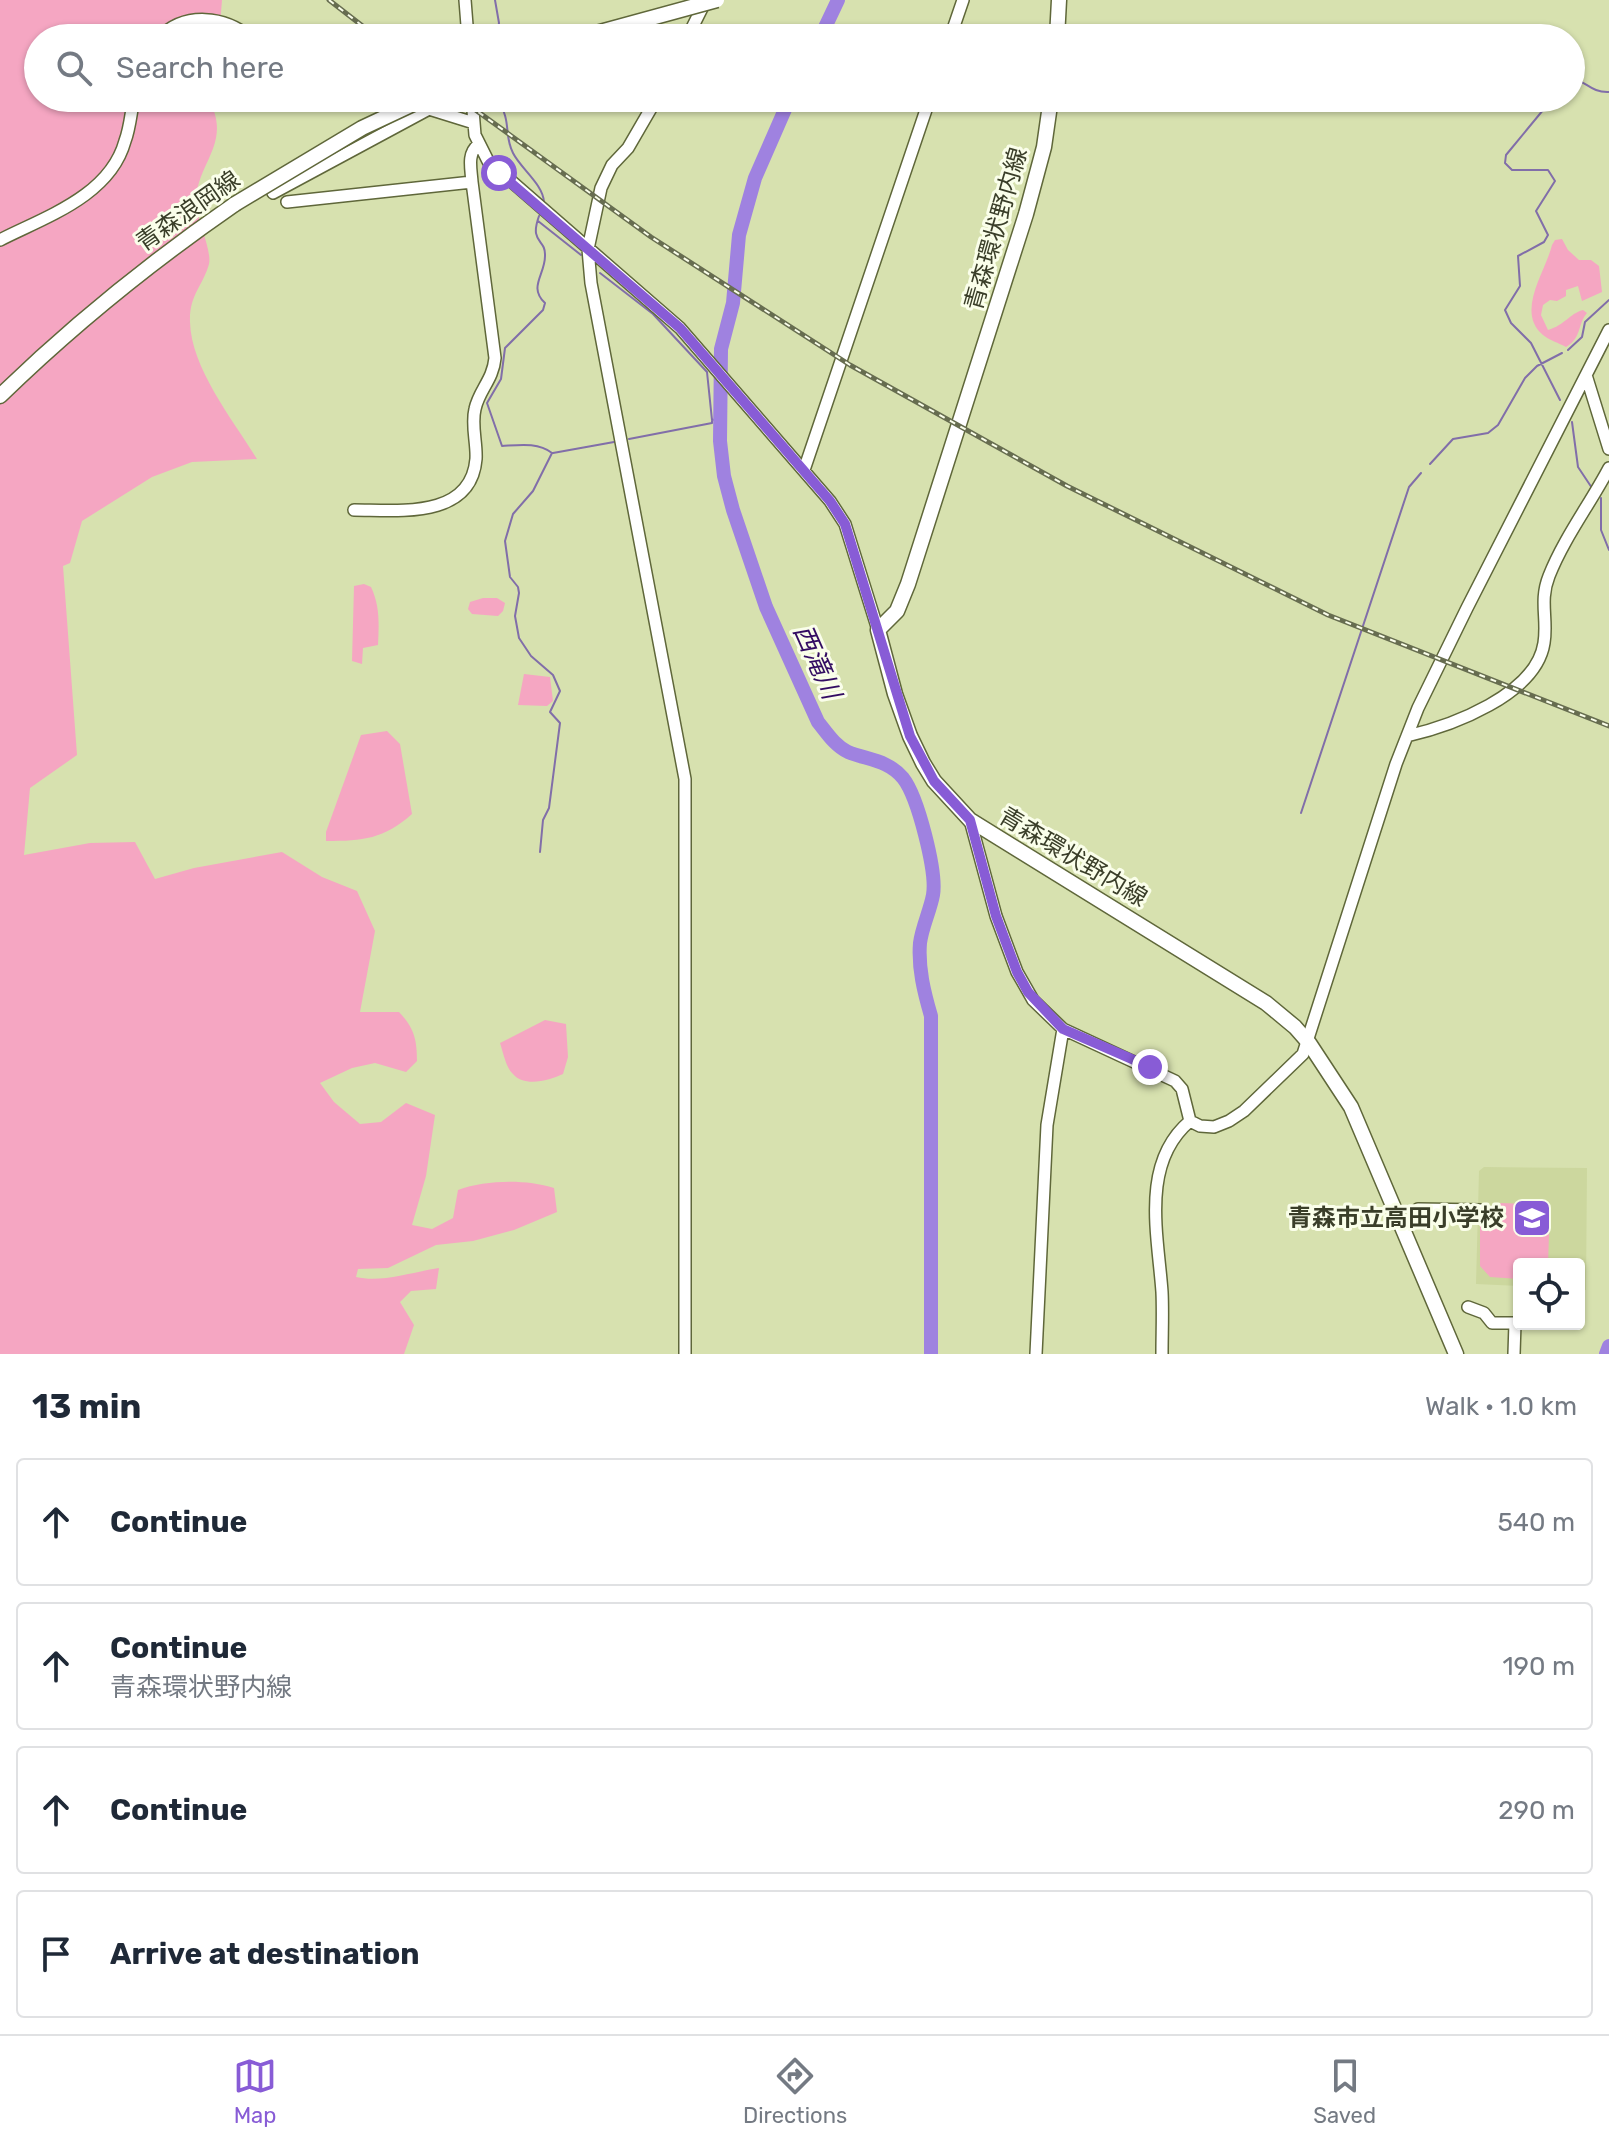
<!DOCTYPE html>
<html lang="en">
<head>
<meta charset="utf-8">
<style>
	body { margin:0; font-family:Rubik,"Noto Sans JP",sans-serif; background:#f6f6f7; color:#1f2937 }
	.controls { position:absolute; right:24px; bottom:24px; display:grid; overflow:hidden; border-radius:8px; box-shadow:0 2px 6px #0004 }
	.controls button { width:72px; height:72px; display:grid; place-items:center; padding:0; border:0; border-bottom:2px solid #e0e1e3; background:#fff; color:#1f2937; font:40px sans-serif }
	.stop { position:absolute; width:24px; height:24px; margin:-18px; border:6px solid #885cd6; border-radius:50%; background:#fff }
	.stop.end { background:#885cd6; border-color:#fff; box-shadow:0 2px 8px #0008 }
	.list { margin:0; padding:0; list-style:none }
	h2 { display:flex; justify-content:space-between; align-items:center; height:104px; margin:0; padding:0 32px; font-size:34px }
	h2 small { font-size:26px; font-weight:400; color:#747a83 }
	.list li { display:grid; grid-template-columns:52px 1fr auto; gap:24px; align-items:center; box-sizing:border-box; height:128px; margin:0 16px 16px; padding:0 16px; border:2px solid #e0e1e3; border-radius:8px }
	.list b { display:block; font-size:30px; white-space:nowrap }
	.list p { margin:0; font-size:26px; white-space:nowrap; color:#747a83 }
	.list em { font-size:26px; font-style:normal; color:#747a83 }
	.icon { flex:none; width:44px; height:44px; fill:none; stroke:currentColor; stroke-width:2; stroke-linecap:round; stroke-linejoin:round }
	.map { position:relative; flex:none; width:1609px; height:1354px; overflow:hidden }
	.search { position:absolute; background:#fff; box-shadow:0 2px 6px #0004; left:24px; right:24px; top:24px; height:88px; display:flex; align-items:center; gap:20px; box-sizing:border-box; padding:0 28px; border-radius:44px; color:#747a83; font-size:30px }
	.sheet { height:680px; background:#fff }
	nav { display:flex; justify-content:space-around; align-items:center; box-sizing:border-box; height:112px; border-top:2px solid #e0e1e3; background:#fff; font-size:22px; color:#747a83 }
	nav a { display:grid; justify-items:center; gap:4px }
	nav .on { color:#885cd6 }
	.map>svg:first-child { display:block }
</style>
</head>
<body>
<div class="map">
<svg width="1609" height="1354" viewBox="0 0 1609 1354">
	<rect width="100%" height="100%" fill="#d7e1af"/>
	<path fill="#ccd79e" d="M 1484,1167 L 1587,1168 L 1586,1290 L 1579,1289 L 1579,1264 L 1519,1264 L 1519,1286 L 1476,1284 L 1479,1171 Z"/>
	<path fill="#f5a6c2" d="M 0,0 L 222,0 L 219,38 L 38,38 L 38,98 L 208,98 C 234,144 195,163 196,204 C 197,220 212,250 209,264 C 203,286 189,295 190,322 C 191,368 233,420 257,459 L 192,462 L 152,477 L 82,521 L 70,563 L 63,566 L 77,755 L 30,788 L 24,855 L 90,843 L 135,842 L 155,879 L 194,868 L 282,852 L 322,877 L 357,891 L 375,931 L 360,1012 L 399,1012 C 414,1028 417,1039 417,1061 L 406,1072 L 375,1063 L 352,1068 L 320,1083 L 334,1102 L 360,1124 L 381,1122 L 406,1103 L 435,1115 L 426,1176 L 412,1225 L 432,1229 L 453,1218 L 458,1190 C 486,1180 525,1179 554,1188 L 557,1212 L 514,1230 L 473,1241 L 436,1245 L 388,1268 L 358,1269 L 356,1277 C 382,1283 412,1272 439,1268 L 436,1289 L 411,1291 L 400,1302 L 414,1325 L 404,1354 L 0,1354 Z
		M 1562,239 L 1568,250 L 1579,260 L 1591,260 L 1599,266 L 1602,292 L 1582,301 L 1578,286 L 1566,290 L 1566,296 L 1557,301 L 1550,300 L 1543,305 L 1541,315 L 1548,330 C 1565,325 1569,314 1583,310 L 1587,313 C 1577,325 1582,338 1566,347 C 1559,343 1549,340 1543,335 C 1515,312 1546,271 1552,245 L 1555,240 Z
		M 364,584 L 371,587 C 380,606 379,624 378,645 L 363,648 L 362,664 L 352,661 L 354,586 Z
		M 483,598 L 497,598 L 505,603 L 503,611 L 498,616 L 472,614 L 468,609 L 470,602 Z
		M 524,674 L 550,677 L 553,701 L 547,706 L 518,705 Z
		M 387,731 L 400,744 L 412,814 C 384,839 363,841 326,841 L 326,832 L 361,735 Z
		M 545,1020 L 566,1024 L 568,1057 L 563,1074 C 550,1080 525,1088 513,1074 C 506,1068 503,1052 500,1043 Z
		M 1501,1203 L 1550,1205 L 1548,1264 L 1519,1264 L 1519,1279 L 1490,1277 L 1480,1266 L 1480,1215 Z"/>
	<g fill="none" stroke-linecap="round" stroke-linejoin="round">
		<path stroke="#816ea9" stroke-width="2" d="M 495,0 L 499,23 L 496,38
			M 1571,79 C 1585,79 1590,93 1609,92
			M 496,98 C 513,121 503,134 513,153 C 521,169 543,184 544,202
			M 1553,98 L 1506,155 L 1505,163 L 1512,170 L 1548,170 L 1555,181 L 1536,211 L 1548,235 L 1544,242 L 1518,256 L 1520,286 L 1505,310 L 1511,323 L 1531,343 L 1560,400
			M 539,216 C 529,244 546,238 545,256 C 545,275 528,287 545,303 L 543,310 L 505,348 L 501,379 L 487,403 L 502,446 C 519,445 538,442 552,453 L 533,491 L 513,514 L 505,541 L 510,577 L 518,587 L 519,593 L 515,616 L 519,638 L 531,656 L 553,675 L 560,691 L 550,712 L 560,723 L 549,808 L 543,820 L 540,852
			M 538,221 L 581,255
			M 600,273 L 653,314 L 707,372 L 712,420 L 720,419
			M 1568,350 L 1582,337 L 1585,322 L 1609,300
			M 1572,422 L 1578,467 L 1592,488
			M 629,439 L 712,423 L 712,421
			M 553,453 L 614,442
			M 1430,464 L 1453,439 L 1488,433 L 1498,425 L 1525,378 L 1537,366 L 1562,353
			M 1601,498 L 1601,530 L 1609,550
			M 1301,813 L 1409,487 L 1421,473"/>
		<path stroke="#9f82e0" stroke-width="14" d="M 820,38 L 838,0
			M 790,98 L 755,178 L 739,235 L 733,303 L 721,349 L 720,441 L 724,476 L 733,510 L 766,607 L 818,722 C 827,733 835,746 848,752 C 868,760 888,760 903,778 C 918,797 937,872 933,895 C 930,911 922,927 920,943 C 918,968 924,992 931,1016 L 931,1354
			M 1606,1354 L 1609,1346"/>
		<defs>
			<path id="minor" d="M 465,0 L 468,38
				M 159,38 C 185,11 225,16 251,38
				M 687,38 L 706,0
				M 950,38 L 963,0
				M 363,98 L 429,109 L 474,123
				M 472,98 L 475,135 L 488,161 L 680,328 L 830,501 L 845,524 L 878,630
				M 657,98 L 628,148 L 612,165 L 601,188 L 588,249 L 591,283 L 685,779 L 685,1354
				M 273,193 L 429,109
				M 287,202 L 472,182
				M 0,240 C 45,217 110,196 125,141 C 130,128 131,112 134,98
				M 1586,375 L 1609,449
				M 804,470 L 930,98
				M 354,510 C 396,510 471,520 476,459 C 477,443 471,425 475,409 C 479,390 493,380 495,358 L 472,182 C 471,168 467,154 478,145
				M 1407,736 C 1451,726 1536,695 1544,643 C 1548,619 1539,601 1549,576 C 1564,538 1590,504 1609,468
				M 970,820 L 996,916 L 1017,972 L 1033,1000 L 1063,1029 L 1175,1081 L 1182,1089 L 1190,1121
				M 1190,1121 L 1200,1126 L 1214,1127 L 1229,1121 L 1244,1111 L 1303,1054 L 1396,764 L 1418,708 L 1467,608 L 1609,330
				M 1402,1227 L 1410,1224 L 1418,1209 L 1482,1210
				M 1468,1307 L 1484,1313 L 1492,1323 L 1515,1323 L 1514,1354
				M 1036,1354 L 1047,1125 L 1063,1029
				M 1162,1354 C 1162,1333 1163,1312 1162,1292 C 1158,1235 1140,1163 1190,1121"/>
			<path id="major" d="M 1057,38 L 1059,0
				M 1051,98 L 1044,147 L 1026,214 L 908,584 L 897,611 L 878,630 L 895,694 L 910,736 L 923,763 L 934,781 L 970,820 L 1266,1003 L 1295,1027 L 1309,1043 L 1351,1107 L 1456,1354
				M 0,396 C 73,325 151,262 235,204"/>
		</defs>
		<use href="#minor" stroke="#5f673a" stroke-width="14"/>
		<use href="#major" stroke="#5f673a" stroke-width="17"/>
		<use href="#minor" stroke="#fff" stroke-width="11"/>
		<use href="#major" stroke="#fff" stroke-width="14"/>
		<defs>
			<path id="rail" d="M 329,0 L 378,38
				M 459,98 L 651,237 L 850,365 L 1067,486 L 1328,615 L 1609,726"/>
		</defs>
		<use href="#rail" stroke="#676d50" stroke-width="5"/>
		<use href="#rail" stroke="#fafeea" stroke-width="2" stroke-dasharray="6" stroke-linecap="butt"/>
		<defs>
			<path id="major-bridge" d="M 578,38 L 717,0
				M 235,204 L 362,128 L 426,98"/>
		</defs>
		<use href="#major-bridge" stroke="#5f673a" stroke-width="17" stroke-linecap="butt"/>
		<use href="#major-bridge" stroke="#fff" stroke-width="14"/>
	</g>
	<g fill="none" stroke-linecap="round" stroke-linejoin="round">
		<path stroke="#885cd6" stroke-width="10" d="M 499,173 L 680,328 L 830,501 L 845,524 L 910,736 L 934,781 L 970,820 L 996,916 L 1017,972 L 1028,992 L 1063,1029 L 1150,1067"/>
	</g>
	<defs>
		<symbol id="school-square" viewBox="-11 -11 22 22"><rect x="-9" y="-9" width="18" height="18" rx="4" fill="#885cd6" stroke="#fafeea"/><path d="M0-5L7-2L0 1L-7-2ZM-4 1L0 2.5L4 1V4Q0 6-4 4Z" fill="#fff"/></symbol>
	</defs>
	<g fill-rule="evenodd">
		<use href="#school-square" x="1510" y="1196" width="44" height="44"/>
	</g>
	<g text-anchor="middle" dominant-baseline="central" stroke-width="6" stroke-linejoin="round" paint-order="stroke">
		<g font-size="24" fill="#3a3e29" stroke="#fafeea">
			<text transform="translate(188 211) rotate(-35)">青森浪岡線</text>
			<text transform="translate(996 229) rotate(-74)">青森環状野内線</text>
			<text transform="translate(1073 857) rotate(31)">青森環状野内線</text>
		</g>
		<g font-size="24" font-weight="bold" fill="#3a3e29" stroke="#fafeea" text-anchor="end">
			<text x="1504" y="1218">青森市立高田小学校</text>
		</g>
		<g font-size="26" font-style="italic" fill="#330c62" stroke="#fafeea">
			<text transform="translate(817 662) rotate(66)">西滝川</text>
		</g>
	</g>
</svg>
<div class="controls">
<button><svg class="icon" aria-label="locate" viewBox="0 0 24 24"><circle cx="12" cy="12" r="6"/><path d="M12 2v4M12 18v4M2 12h4M18 12h4"/></svg></button>
</div>
<div class="stop" style="left:499px;top:173px"></div>
<div class="stop end" style="left:1150px;top:1067px"></div>
<div class="search"><svg class="icon" aria-label="search" viewBox="0 0 24 24"><circle cx="10" cy="10" r="6"/><path d="M15 15l6 6"/></svg>Search here</div>
</div>
<section class="sheet">
<h2>13 min<small>Walk · 1.0 km</small></h2>
<ul class="list">
<li><svg class="icon" aria-label="ahead" viewBox="0 0 24 24"><path d="M12 20V5M6 11l6-6 6 6"/></svg><div><b>Continue</b></div><em>540 m</em></li>
<li><svg class="icon" aria-label="ahead" viewBox="0 0 24 24"><path d="M12 20V5M6 11l6-6 6 6"/></svg><div><b>Continue</b><p>青森環状野内線</p></div><em>190 m</em></li>
<li><svg class="icon" aria-label="ahead" viewBox="0 0 24 24"><path d="M12 20V5M6 11l6-6 6 6"/></svg><div><b>Continue</b></div><em>290 m</em></li>
<li><svg class="icon" aria-label="arrive" viewBox="0 0 24 24"><path d="M6 21V4h12l-3 4 3 4H6"/></svg><div><b>Arrive at destination</b></div></li>
</ul>
</section>
<nav>
<a class="on"><svg class="icon" aria-label="map" viewBox="0 0 24 24"><path d="M3 6l6-2 6 2 6-2v14l-6 2-6-2-6 2zM9 4v14M15 6v14"/></svg>Map</a>
<a><svg class="icon" aria-label="directions" viewBox="0 0 24 24"><path d="M12 3l9 9-9 9-9-9zM9 14v-3h6M13 9l2 2-2 2"/></svg>Directions</a>
<a><svg class="icon" aria-label="saved" viewBox="0 0 24 24"><path d="M7 4h10v16l-5-4-5 4z"/></svg>Saved</a>
</nav>
</body>
</html>
